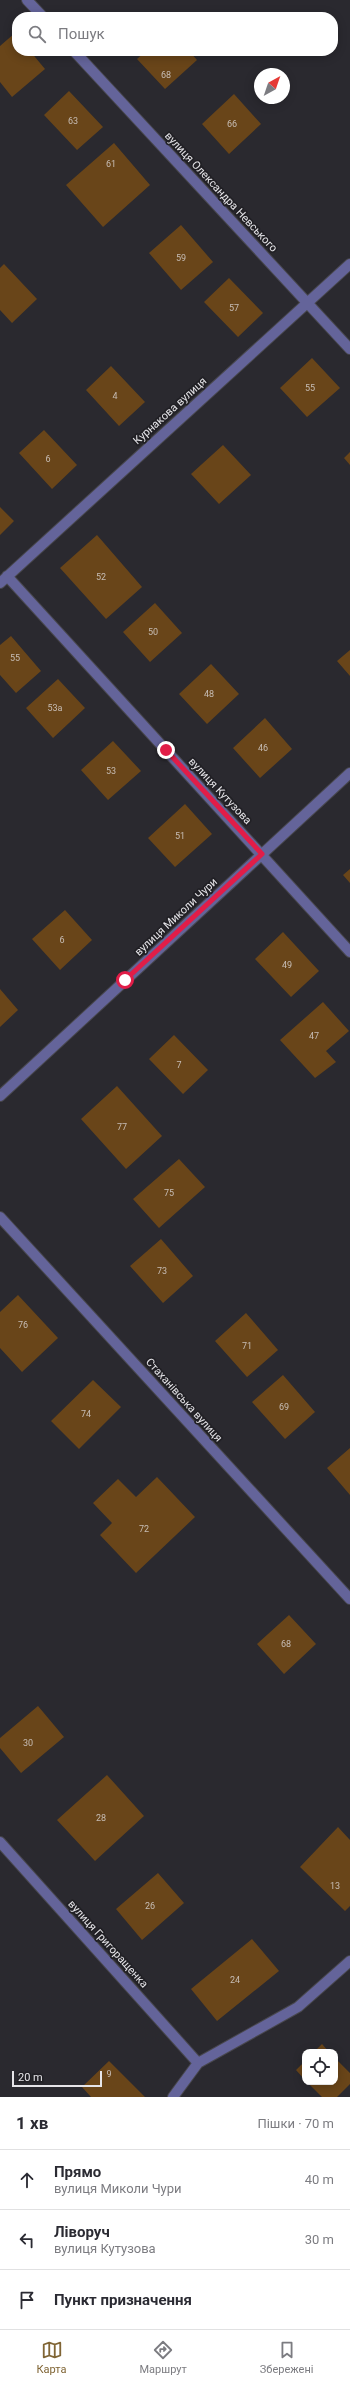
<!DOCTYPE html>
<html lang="uk">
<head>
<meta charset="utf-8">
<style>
	body { margin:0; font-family:Roboto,sans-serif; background:#f2f2f3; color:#2b2b33 }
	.controls { position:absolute; right:12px; bottom:12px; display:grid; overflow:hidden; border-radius:8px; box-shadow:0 2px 10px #0003 }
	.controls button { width:36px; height:36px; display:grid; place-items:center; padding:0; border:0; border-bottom:1px solid #e1e1e2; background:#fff; color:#2b2b33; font:20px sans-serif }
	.compass { position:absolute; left:254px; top:68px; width:36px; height:36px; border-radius:50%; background:#fff; box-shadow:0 2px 10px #0003; rotate:40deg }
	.scale { position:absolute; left:12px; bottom:10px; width:90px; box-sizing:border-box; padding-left:4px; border:2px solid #e6e5e9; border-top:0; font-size:11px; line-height:14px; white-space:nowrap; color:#e6e5e9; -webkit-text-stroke:3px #212025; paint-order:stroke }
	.stop { position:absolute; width:12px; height:12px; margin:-9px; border:3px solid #e11d48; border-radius:50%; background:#fff }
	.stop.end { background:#e11d48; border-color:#fff; box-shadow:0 1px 4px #0008 }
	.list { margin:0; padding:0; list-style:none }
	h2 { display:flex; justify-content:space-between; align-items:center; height:52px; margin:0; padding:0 16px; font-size:17px }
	h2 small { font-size:13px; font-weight:400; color:#7c7c81 }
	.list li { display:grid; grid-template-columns:26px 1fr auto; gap:12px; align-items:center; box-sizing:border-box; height:60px; padding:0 16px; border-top:1px solid #e1e1e2 }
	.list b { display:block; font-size:15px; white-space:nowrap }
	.list p { margin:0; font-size:13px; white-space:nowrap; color:#7c7c81 }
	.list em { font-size:13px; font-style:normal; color:#7c7c81 }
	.icon { flex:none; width:22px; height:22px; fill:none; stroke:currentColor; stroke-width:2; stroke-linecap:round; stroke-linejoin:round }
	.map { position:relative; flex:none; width:350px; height:2097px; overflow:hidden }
	.search { position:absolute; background:#fff; box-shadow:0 2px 10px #0003; left:12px; right:12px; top:12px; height:44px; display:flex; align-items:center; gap:10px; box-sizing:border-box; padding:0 14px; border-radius:16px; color:#7c7c81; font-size:15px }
	.sheet { height:232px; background:#fff }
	nav { display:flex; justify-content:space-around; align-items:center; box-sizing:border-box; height:56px; border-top:1px solid #e1e1e2; background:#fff; font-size:11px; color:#7c7c81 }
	nav a { display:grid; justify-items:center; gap:2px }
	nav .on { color:#806535 }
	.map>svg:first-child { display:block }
</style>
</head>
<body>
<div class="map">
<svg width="350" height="2097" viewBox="0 0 350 2097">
	<rect width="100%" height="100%" fill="#2a292f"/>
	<path fill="#694519" d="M 15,33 L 17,36 L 17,51 L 30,51 L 45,69 L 12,97 L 0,82 L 0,46 Z
		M 146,51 L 189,51 L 197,60 L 165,89 L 137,59 Z
		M 69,91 L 103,127 L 77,150 L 44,115 Z
		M 234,94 L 261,124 L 229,154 L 202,124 Z
		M 114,143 L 150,185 L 103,227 L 66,185 Z
		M 181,225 L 213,262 L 181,290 L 149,253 Z
		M 4,264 L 37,299 L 12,323 L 0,310 L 0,268 Z
		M 229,278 L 263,313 L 238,337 L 204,302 Z
		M 312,358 L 340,388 L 307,417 L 280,388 Z
		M 111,366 L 145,402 L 119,426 L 86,390 Z
		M 44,430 L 77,465 L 52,489 L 19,453 Z
		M 223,445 L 251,475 L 219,504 L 191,474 Z
		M 350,452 L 350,465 L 344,458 Z
		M 0,507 L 14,521 L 0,535 Z
		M 97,535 L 142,587 L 106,619 L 60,568 Z
		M 155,603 L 182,633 L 150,662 L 123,632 Z
		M 11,636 L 41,671 L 16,693 L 0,675 L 0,645 Z
		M 350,650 L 350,676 L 337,661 Z
		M 211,664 L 239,694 L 207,724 L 179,694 Z
		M 58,679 L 85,708 L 53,738 L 26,708 Z
		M 265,718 L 292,749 L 260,778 L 233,748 Z
		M 113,741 L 141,771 L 108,800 L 81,770 Z
		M 185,804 L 212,834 L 175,867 L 148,838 Z
		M 350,869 L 350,883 L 343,875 Z
		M 65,910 L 92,940 L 60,970 L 32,939 Z
		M 283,932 L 319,971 L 291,997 L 255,959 Z
		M 0,989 L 18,1010 L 0,1027 Z
		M 323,1002 L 349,1031 L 326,1051 L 336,1062 L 315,1078 L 280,1040 Z
		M 174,1035 L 208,1070 L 183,1094 L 149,1059 Z
		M 117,1086 L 162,1136 L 126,1169 L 81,1119 Z
		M 179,1159 L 205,1187 L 159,1228 L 133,1199 Z
		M 161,1239 L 193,1276 L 163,1303 L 130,1266 Z
		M 18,1295 L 58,1338 L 22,1372 L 0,1348 L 0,1312 Z
		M 246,1313 L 278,1350 L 247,1377 L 215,1341 Z
		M 283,1375 L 315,1412 L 285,1439 L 252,1402 Z
		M 93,1380 L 121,1407 L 79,1449 L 51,1421 Z
		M 350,1448 L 350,1495 L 327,1468 Z
		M 157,1477 L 195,1517 L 136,1573 L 100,1535 L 112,1523 L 93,1503 L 118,1479 L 136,1497 Z
		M 289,1615 L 316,1644 L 284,1674 L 257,1644 Z
		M 38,1706 L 64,1737 L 21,1773 L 0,1748 L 0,1738 Z
		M 107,1775 L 144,1816 L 95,1861 L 57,1820 Z
		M 338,1827 L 350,1840 L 350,1906 L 345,1911 L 300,1867 Z
		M 158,1873 L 184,1903 L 142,1940 L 116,1909 Z
		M 252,1939 L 279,1971 L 217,2021 L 191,1989 Z
		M 322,2044 L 329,2052 L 314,2052 Z
		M 335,2058 L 350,2073 L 350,2084 L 337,2097 L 322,2097 L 307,2082 L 335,2082 Z
		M 109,2061 L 145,2097 L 91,2097 L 82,2087 Z
		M 305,2061 L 305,2080 L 296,2070 Z"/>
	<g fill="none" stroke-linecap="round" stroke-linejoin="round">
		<defs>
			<path id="minor" d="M 27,0 L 43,17
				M 74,51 L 350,349
				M 7,576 L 350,952
				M 0,583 L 350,264
				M 0,1096 L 350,773
				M 0,1217 L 350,1599
				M 0,1842 L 198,2063
				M 173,2097 L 198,2063 L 298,2007 L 350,1961"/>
		</defs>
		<use href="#minor" stroke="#48474d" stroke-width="12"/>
		<use href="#minor" stroke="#64649a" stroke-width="10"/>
	</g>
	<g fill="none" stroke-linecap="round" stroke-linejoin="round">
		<path stroke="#e11d48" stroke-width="5" d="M 125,980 L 262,854 L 166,750"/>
	</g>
	<g text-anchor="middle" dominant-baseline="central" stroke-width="3.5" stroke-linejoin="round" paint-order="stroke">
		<g font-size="9" fill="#c7bdb5">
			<text x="166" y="75">68</text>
			<text x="73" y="121">63</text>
			<text x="232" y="124">66</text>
			<text x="111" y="164">61</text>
			<text x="181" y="258">59</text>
			<text x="234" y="308">57</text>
			<text x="310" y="388">55</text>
			<text x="115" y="396">4</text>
			<text x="48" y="459">6</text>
			<text x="101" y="577">52</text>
			<text x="153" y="632">50</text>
			<text x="15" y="658">55</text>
			<text x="209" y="694">48</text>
			<text x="55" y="708">53а</text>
			<text x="263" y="748">46</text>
			<text x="111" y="771">53</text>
			<text x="180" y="836">51</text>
			<text x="62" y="940">6</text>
			<text x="287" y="965">49</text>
			<text x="314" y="1036">47</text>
			<text x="179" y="1065">7</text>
			<text x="122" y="1127">77</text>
			<text x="169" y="1193">75</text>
			<text x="162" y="1271">73</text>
			<text x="23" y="1325">76</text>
			<text x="247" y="1346">71</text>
			<text x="284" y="1407">69</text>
			<text x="86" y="1414">74</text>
			<text x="144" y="1529">72</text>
			<text x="286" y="1644">68</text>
			<text x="28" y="1743">30</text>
			<text x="101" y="1818">28</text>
			<text x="335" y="1886">13</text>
			<text x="150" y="1906">26</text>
			<text x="235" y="1980">24</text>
			<text x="109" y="2074">9</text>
		</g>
		<g font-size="11" fill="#e6e5e9" stroke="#212025">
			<text transform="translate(221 192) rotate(47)">вулиця Олександра Невського</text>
			<text transform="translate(170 411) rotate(-42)">Курнакова вулиця</text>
			<text transform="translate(220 791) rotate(47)">вулиця Кутузова</text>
			<text transform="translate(176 917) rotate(-43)">вулиця Миколи Чури</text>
			<text transform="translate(184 1400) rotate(48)">Стаханівська вулиця</text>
			<text transform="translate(108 1944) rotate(48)">вулиця Григоращенка</text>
		</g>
	</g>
</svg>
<div class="controls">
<button><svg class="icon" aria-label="locate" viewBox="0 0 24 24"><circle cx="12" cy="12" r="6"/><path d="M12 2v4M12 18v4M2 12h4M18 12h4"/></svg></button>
</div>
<svg class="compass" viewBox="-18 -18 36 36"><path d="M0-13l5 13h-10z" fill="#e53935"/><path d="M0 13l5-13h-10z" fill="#7c7c81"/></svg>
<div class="scale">20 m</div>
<div class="stop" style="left:125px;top:980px"></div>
<div class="stop end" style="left:166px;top:750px"></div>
<div class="search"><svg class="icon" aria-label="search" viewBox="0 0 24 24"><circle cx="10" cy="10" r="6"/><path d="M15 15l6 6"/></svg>Пошук</div>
</div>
<section class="sheet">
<h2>1 хв<small>Пішки · 70 m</small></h2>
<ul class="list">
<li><svg class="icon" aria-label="ahead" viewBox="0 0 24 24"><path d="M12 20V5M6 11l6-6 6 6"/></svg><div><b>Прямо</b><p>вулиця Миколи Чури</p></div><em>40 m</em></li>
<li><svg class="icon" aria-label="left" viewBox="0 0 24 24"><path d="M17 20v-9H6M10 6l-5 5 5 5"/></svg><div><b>Ліворуч</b><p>вулиця Кутузова</p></div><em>30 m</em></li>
<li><svg class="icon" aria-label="arrive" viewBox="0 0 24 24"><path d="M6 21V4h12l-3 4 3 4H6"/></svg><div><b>Пункт призначення</b></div></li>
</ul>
</section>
<nav>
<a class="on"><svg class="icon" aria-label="map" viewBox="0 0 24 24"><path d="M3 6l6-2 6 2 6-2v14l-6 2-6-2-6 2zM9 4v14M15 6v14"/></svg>Карта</a>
<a><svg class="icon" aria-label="directions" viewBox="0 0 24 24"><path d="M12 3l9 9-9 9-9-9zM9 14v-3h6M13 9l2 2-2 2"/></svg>Маршрут</a>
<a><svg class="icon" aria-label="saved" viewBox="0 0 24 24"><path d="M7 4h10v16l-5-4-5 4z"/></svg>Збережені</a>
</nav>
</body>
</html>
